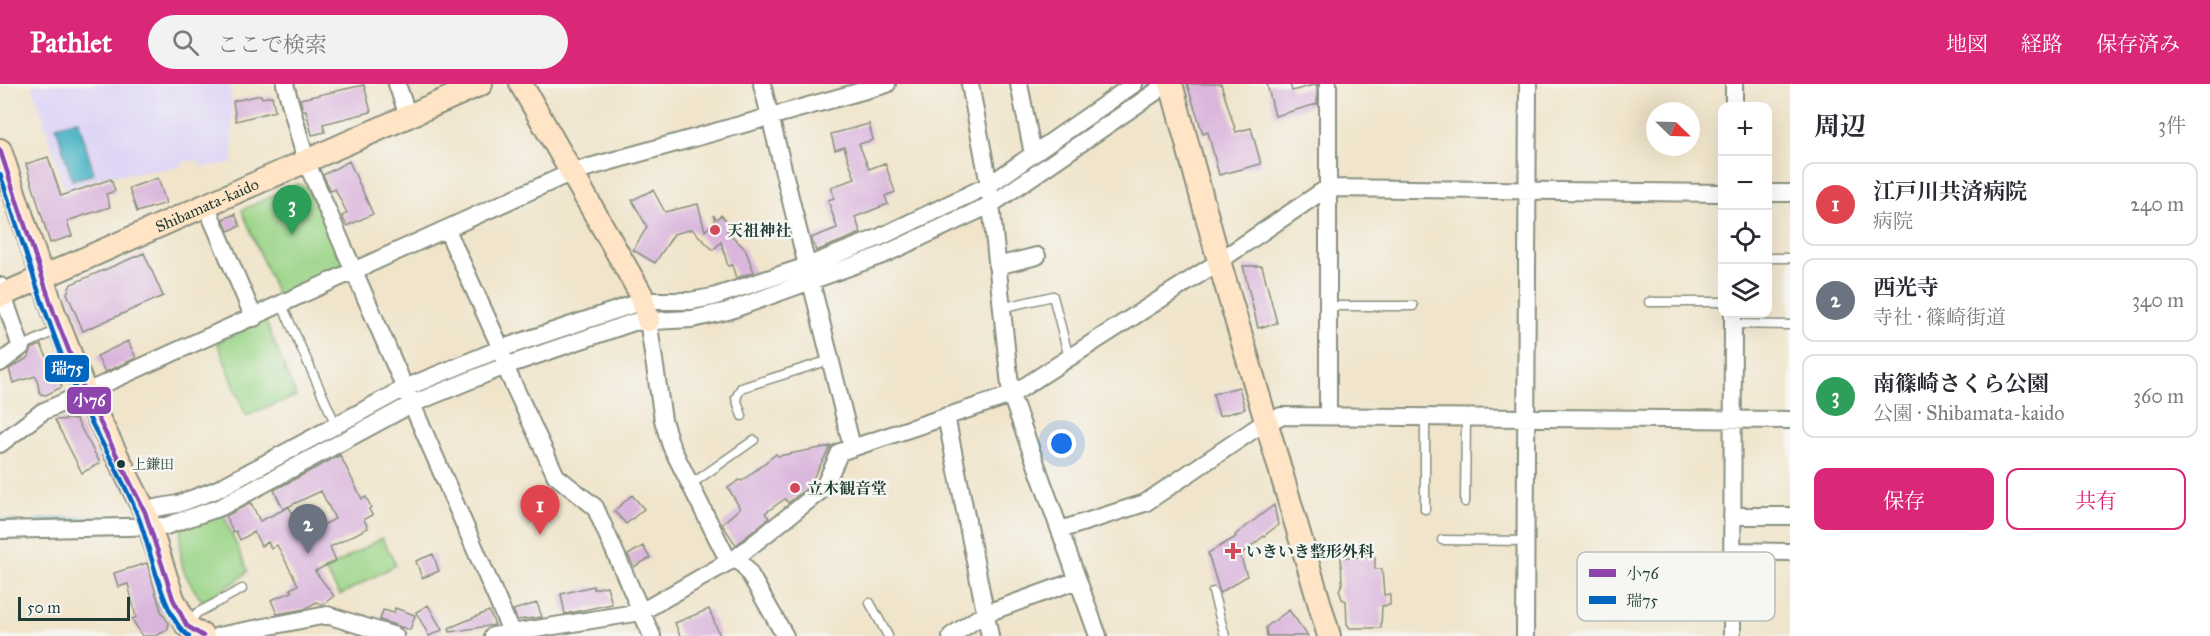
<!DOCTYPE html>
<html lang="ja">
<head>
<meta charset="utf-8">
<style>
	body { margin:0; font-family:"IM FELL Great Primer","Noto Serif JP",serif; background:#f2f2f3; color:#2b2b33 }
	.controls { position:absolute; right:18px; top:18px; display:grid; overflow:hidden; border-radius:12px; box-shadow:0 6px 24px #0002 }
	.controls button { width:54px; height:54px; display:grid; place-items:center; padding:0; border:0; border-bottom:2px solid #e1e1e2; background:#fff; color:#2b2b33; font:30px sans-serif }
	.compass { position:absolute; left:1646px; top:18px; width:54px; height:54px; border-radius:50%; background:#fff; box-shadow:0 6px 24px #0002; rotate:113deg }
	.scale { position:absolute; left:18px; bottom:15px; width:112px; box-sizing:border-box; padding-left:6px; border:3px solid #1f3d34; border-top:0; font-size:16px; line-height:21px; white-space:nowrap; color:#1f3d34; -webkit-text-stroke:4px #f6f6f2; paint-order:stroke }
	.you { position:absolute; left:1062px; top:360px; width:21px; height:21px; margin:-15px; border:4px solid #fff; border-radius:50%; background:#1a73e8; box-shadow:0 0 0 9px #1a73e833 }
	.badge { display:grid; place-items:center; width:39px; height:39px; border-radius:50%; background:#db2777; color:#fff; font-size:20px; font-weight:700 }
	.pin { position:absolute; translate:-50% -50px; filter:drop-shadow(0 2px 3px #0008) }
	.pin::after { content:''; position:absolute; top:32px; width:21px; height:18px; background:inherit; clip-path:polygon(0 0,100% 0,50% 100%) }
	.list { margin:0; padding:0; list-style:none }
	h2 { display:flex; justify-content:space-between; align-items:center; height:78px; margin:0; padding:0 24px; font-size:26px }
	h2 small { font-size:20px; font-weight:400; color:#7c7c81 }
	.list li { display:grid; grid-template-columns:39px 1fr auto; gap:18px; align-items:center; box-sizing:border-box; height:84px; margin:0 12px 12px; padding:0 12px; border:2px solid #e1e1e2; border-radius:12px }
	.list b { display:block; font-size:22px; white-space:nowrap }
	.list p { margin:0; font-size:20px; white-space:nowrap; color:#7c7c81 }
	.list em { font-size:20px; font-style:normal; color:#7c7c81 }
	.actions { display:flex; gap:12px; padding:18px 24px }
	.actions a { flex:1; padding:14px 0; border:2px solid #db2777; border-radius:12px; text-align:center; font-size:21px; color:#db2777 }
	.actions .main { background:#db2777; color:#fff }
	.icon { flex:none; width:33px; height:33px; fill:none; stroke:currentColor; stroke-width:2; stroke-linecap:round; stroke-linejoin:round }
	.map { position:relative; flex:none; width:1790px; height:552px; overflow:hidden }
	header { display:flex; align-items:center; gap:36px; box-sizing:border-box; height:84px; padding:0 30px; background:#db2777; color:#fff }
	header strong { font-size:28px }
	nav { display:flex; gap:33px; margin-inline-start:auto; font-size:21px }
	.search { width:420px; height:54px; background:#f2f2f3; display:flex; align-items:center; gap:15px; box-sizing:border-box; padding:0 21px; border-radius:33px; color:#7c7c81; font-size:22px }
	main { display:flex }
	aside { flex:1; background:#fff }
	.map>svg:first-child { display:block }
</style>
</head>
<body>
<header>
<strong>Pathlet</strong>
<div class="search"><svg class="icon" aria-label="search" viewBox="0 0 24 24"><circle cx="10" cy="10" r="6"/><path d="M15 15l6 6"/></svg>ここで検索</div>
<nav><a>地図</a><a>経路</a><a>保存済み</a></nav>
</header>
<main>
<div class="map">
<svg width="1790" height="552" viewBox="0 0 1790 552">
	<rect width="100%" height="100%" fill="#f6f6f2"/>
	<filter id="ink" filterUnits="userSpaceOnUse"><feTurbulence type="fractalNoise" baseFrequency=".0167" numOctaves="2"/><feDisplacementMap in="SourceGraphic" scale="12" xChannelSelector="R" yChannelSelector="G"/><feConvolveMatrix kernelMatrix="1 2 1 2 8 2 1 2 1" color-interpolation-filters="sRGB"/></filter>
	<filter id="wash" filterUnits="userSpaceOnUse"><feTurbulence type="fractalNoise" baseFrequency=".008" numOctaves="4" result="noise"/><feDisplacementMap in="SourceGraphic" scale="24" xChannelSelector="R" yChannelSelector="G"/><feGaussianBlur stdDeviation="1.35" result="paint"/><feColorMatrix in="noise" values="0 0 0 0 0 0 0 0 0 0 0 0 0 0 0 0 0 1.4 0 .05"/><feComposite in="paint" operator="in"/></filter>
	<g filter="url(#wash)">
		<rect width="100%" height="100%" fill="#f0e4ca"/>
		<path fill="#ded5f5" d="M 32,0 L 231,0 L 233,79 L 200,83 L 200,76 L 182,78 L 182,83 L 106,92 L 65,106 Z"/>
		<path fill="#9cd588" stroke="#5e895e" stroke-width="1.5" d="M 297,100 L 308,103 L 343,177 L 338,187 L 277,211 L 242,126 Z
			M 265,236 L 296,312 L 246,332 L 217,258 Z
			M 222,428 L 248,487 L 237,497 L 202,517 C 180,485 178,480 182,440 Z
			M 382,454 L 396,481 L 340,511 L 325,486 Z"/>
		<path fill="#48b4c5" stroke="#34787c" stroke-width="1.5" d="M 78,36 L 94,90 L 72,96 L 56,42 Z"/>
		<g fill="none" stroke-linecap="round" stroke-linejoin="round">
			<path stroke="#48b4c5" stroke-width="4.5" d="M 1098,35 L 1148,2
				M 916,147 L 957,125
				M 651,229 L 711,221
				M 557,256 L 594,242
				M 411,311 L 462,291
				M 318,360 L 390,322
				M 155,433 L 178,428
				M 0,437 L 14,438
				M 38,437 L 140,433"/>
		</g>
		<g id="blocks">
			<path fill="#dab6dc" d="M 1187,0 L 1221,0 L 1236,48 L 1251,44 L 1261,80 L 1219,91 L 1208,48 L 1203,50 Z
				M 1267,0 L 1290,0 L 1292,7 L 1317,0 L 1317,20 L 1275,32 Z
				M 364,1 L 371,28 L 323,40 L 325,48 L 312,51 L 306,26 L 303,27 L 300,15 Z
				M 261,11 L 262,14 L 272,12 L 275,27 L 236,37 L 233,17 Z
				M 869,40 L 873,56 L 859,60 L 869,85 L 885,79 L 895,108 L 885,112 L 888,120 L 855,133 L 861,149 L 816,167 L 811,154 L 837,144 L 828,116 L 834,114 L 831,103 L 855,95 L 844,63 L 835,66 L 831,50 Z
				M 48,73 L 61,112 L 111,95 L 115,107 L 106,110 L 110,123 L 67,137 L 72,152 L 50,159 L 26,80 Z
				M 349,77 L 373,130 L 347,142 L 342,132 L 347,129 L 335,105 L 331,107 L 323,91 Z
				M 158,94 L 166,119 L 137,128 L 129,104 Z
				M 653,106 L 665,128 L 698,120 L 705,147 L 715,137 L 713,131 L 717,135 L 721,131 L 732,143 L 727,147 L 745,165 L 754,188 L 736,194 L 732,181 L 728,182 L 721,158 L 713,166 L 692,145 L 674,150 L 655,179 L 633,166 L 647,143 L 632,116 Z
				M 235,130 L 240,142 L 228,147 L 223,135 Z
				M 144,169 L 163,212 L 83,247 L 67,209 L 71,200 Z
				M 1243,182 L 1262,182 L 1277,239 L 1258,244 Z
				M 128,257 L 136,274 L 105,288 L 97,272 Z
				M 41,261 L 62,303 L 46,311 L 40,310 L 36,292 L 13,299 L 9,285 L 29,273 L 31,265 Z
				M 1239,303 L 1245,325 L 1219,332 L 1213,310 Z
				M 76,335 L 100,379 L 82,389 L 55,336 Z
				M 831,362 L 808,403 L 788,419 L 785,415 L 765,429 L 769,434 L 736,461 L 722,440 L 740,424 L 728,404 L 739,396 L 742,397 L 776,370 L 778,372 Z
				M 340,371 L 362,415 L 366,413 L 371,423 L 369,425 L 372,431 L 364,435 L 368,444 L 330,463 L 336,477 L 315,487 L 334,512 L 322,521 L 316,518 L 305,525 L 277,530 L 271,516 L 292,508 L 290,505 L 298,501 L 277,461 L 271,465 L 268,458 L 261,462 L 254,448 L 240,456 L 236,447 L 233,448 L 226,432 L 251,419 L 260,437 L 289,423 L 304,451 L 335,435 L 321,407 L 283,425 L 274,406 Z
				M 632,411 L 644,425 L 626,440 L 614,427 Z
				M 1274,421 L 1278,441 L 1240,471 L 1247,492 L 1220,509 L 1208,469 L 1236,453 L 1235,451 Z
				M 643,462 L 650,474 L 634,483 L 628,471 Z
				M 433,470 L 439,487 L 422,494 L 416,477 Z
				M 1341,473 L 1375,473 L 1375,485 L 1382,485 L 1384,511 L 1390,510 L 1390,521 L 1382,522 L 1381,544 L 1350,544 L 1347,540 L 1346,517 L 1342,515 L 1339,506 L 1342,500 Z
				M 147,479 L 161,527 L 169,540 L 167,546 L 156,552 L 142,552 L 132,535 L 136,533 L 128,500 L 118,503 L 114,489 Z
				M 593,502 L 594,505 L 607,502 L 612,520 L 565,530 L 561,510 Z
				M 537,519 L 542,533 L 517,536 L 513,526 Z
				M 428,521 L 442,546 L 429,552 L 416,528 Z
				M 395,524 L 415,531 L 410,546 L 380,536 L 383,526 L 394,529 Z
				M 709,525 L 720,552 L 680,552 L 675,539 Z
				M 1289,526 L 1308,552 L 1267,552 L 1266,543 Z
				M 489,527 L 495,541 L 450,548 L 449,544 Z"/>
		</g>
	</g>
	<g filter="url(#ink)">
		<use href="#blocks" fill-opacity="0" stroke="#88907f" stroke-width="1.5"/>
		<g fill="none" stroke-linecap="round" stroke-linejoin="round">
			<defs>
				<path id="lane" d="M 1768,174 L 1790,174
					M 1649,218 L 1722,218
					M 282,221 L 336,341
					M 1328,222 L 1413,222
					M 1001,224 L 1053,212 L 1069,274
					M 1733,240 L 1790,241
					M 21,263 L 59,245
					M 742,332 L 736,314 L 741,304 L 830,276
					M 690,401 L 754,356
					M 1465,418 L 1466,333
					M 1425,425 L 1425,333
					M 1442,456 L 1527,457
					M 1213,508 L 1225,552
					M 870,519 L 888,552
					M 189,539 L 197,529 L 242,505"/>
				<path id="street" d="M 285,0 L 306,77 L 513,552
					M 397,0 L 408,32
					M 762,0 L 852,363
					M 970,0 L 989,101 L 1011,311 L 1098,552
					M 1019,0 L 1033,70
					M 1328,0 L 1328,331
					M 1734,22 L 1734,0
					M 1768,109 L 1790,109
					M 206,121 L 254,234
					M 447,146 L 498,258 L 508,289 L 556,392 L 595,423 L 652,552
					M 997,182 L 1037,172
					M 0,202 L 21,263 L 0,279
					M 648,236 L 663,336 L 671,362 L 729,478
					M 946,332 L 990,552
					M 0,360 L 42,328 L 572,88 L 887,0
					M 144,426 L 178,420 L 216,406 L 405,304 L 500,265 L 643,217 L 690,217 L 713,213 L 807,182 L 878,154 L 989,101 L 1134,0
					M 1732,432 L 1790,432
					M 0,446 L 166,442 L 221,423 L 412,320 L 505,282 L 634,238 L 692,235 L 728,227 L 885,170 L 992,120 L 1157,7 L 1161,0
					M 1060,446 L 1145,419 L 1256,344 L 1281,332 L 1790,336
					M 1732,467 L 1790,468
					M 737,473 L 748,487 L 785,552
					M 218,552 L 327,531 L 395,552
					M 493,552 L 641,528 L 737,473 L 823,405 L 840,368 L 1011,311 L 1209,184 L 1327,104 L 1722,109
					M 951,552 L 984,530 L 1078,496
					M 1525,552 L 1528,0
					M 1732,552 L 1733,230"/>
				<g id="secondary">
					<path d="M 521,0 L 641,210 L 648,236"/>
					<path d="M 1171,0 L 1219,177 L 1329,552"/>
					<path d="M 0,66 L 54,229 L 86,310 L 145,428 L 173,515 L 187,542 L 203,552"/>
					<path id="s1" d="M 0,212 L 481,0"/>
				</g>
			</defs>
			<use href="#lane" stroke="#88907f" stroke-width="11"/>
			<use href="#street" stroke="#88907f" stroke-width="20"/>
			<use href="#secondary" stroke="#88907f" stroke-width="26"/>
			<use href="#lane" stroke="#fff" stroke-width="8"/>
			<use href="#street" stroke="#fff" stroke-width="16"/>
			<use href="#secondary" stroke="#ffe4c6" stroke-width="22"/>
			<defs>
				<path id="bus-1" d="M 0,66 L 54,229 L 86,310 L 145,428 L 173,515 L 187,542 L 203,552"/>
				<path id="bus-2" d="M 0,90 C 25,165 47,241 79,313 C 97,353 122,391 138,432 C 150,461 163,536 189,552"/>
			</defs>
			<use href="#bus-1" stroke="#f6f6f2" stroke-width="9"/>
			<use href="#bus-2" stroke="#f6f6f2" stroke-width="9"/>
			<use href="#bus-1" stroke="#8e44ad" stroke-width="4.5"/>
			<use href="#bus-2" stroke="#0065bd" stroke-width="4.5"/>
		</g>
	</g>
	<g fill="#d1495b" stroke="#f6f6f2" stroke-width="2">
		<circle cx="715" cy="146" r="6"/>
		<circle cx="795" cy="404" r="6"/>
		<path d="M1230 458h6v6h6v6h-6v6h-6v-6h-6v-6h6z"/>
	</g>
	<circle fill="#1f3d34" stroke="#f6f6f2" stroke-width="2" cx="121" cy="380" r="5"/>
	<g text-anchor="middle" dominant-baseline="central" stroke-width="5" stroke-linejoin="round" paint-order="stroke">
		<g font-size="14" fill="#1f3d34" stroke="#f6f6f2" text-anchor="start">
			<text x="132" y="380">上鎌田</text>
		</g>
		<g font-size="16" fill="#1f3d34" stroke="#f6f6f2">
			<text stroke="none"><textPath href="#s1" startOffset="226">Shibamata-kaido</textPath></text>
		</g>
		<g font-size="16" font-weight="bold" fill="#1f3d34" stroke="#f6f6f2" text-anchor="start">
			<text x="727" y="146">天祖神社</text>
			<text x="807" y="404">立木観音堂</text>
			<text x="1246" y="467">いきいき整形外科</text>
		</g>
	</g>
	<rect x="1577" y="468" width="198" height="69" rx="9" fill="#f6f6f2" stroke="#b6beb9" stroke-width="1.5"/>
	<rect x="1589" y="485" width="27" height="8" fill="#8e44ad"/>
	<rect x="1589" y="512" width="27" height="8" fill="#0065bd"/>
	<g font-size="16" fill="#1f3d34">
		<text x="1626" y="495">小76</text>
		<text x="1626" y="522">瑞75</text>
	</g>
	<g stroke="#f6f6f2" stroke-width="2">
		<rect x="44" y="270" width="46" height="29" rx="6" fill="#0065bd"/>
		<rect x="66" y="302" width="46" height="29" rx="6" fill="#8e44ad"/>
	</g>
	<g font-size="16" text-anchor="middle" font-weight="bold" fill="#fff">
		<text x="67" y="290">瑞75</text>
		<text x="89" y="322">小76</text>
	</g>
</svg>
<div class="controls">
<button>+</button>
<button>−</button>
<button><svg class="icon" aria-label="locate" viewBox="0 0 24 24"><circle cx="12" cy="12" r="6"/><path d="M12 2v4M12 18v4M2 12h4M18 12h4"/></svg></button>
<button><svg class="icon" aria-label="layers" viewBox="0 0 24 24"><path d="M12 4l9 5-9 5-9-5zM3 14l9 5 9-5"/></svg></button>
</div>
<svg class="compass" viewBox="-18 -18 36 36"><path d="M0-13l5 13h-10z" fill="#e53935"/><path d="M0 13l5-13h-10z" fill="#7c7c81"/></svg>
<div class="scale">50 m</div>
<div class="you"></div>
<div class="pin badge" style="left:540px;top:451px;background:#e0444e">1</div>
<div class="pin badge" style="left:308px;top:470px;background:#6b7280">2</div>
<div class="pin badge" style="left:292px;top:151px;background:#2e9e5b">3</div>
</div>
<aside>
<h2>周辺<small>3件</small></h2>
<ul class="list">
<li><span class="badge" style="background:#e0444e">1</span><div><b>江戸川共済病院</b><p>病院</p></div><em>240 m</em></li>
<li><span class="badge" style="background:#6b7280">2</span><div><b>西光寺</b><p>寺社 · 篠崎街道</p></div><em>340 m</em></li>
<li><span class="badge" style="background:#2e9e5b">3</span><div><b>南篠崎さくら公園</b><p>公園 · Shibamata-kaido</p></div><em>360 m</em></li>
</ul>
<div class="actions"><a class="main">保存</a><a>共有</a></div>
</aside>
</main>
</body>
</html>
